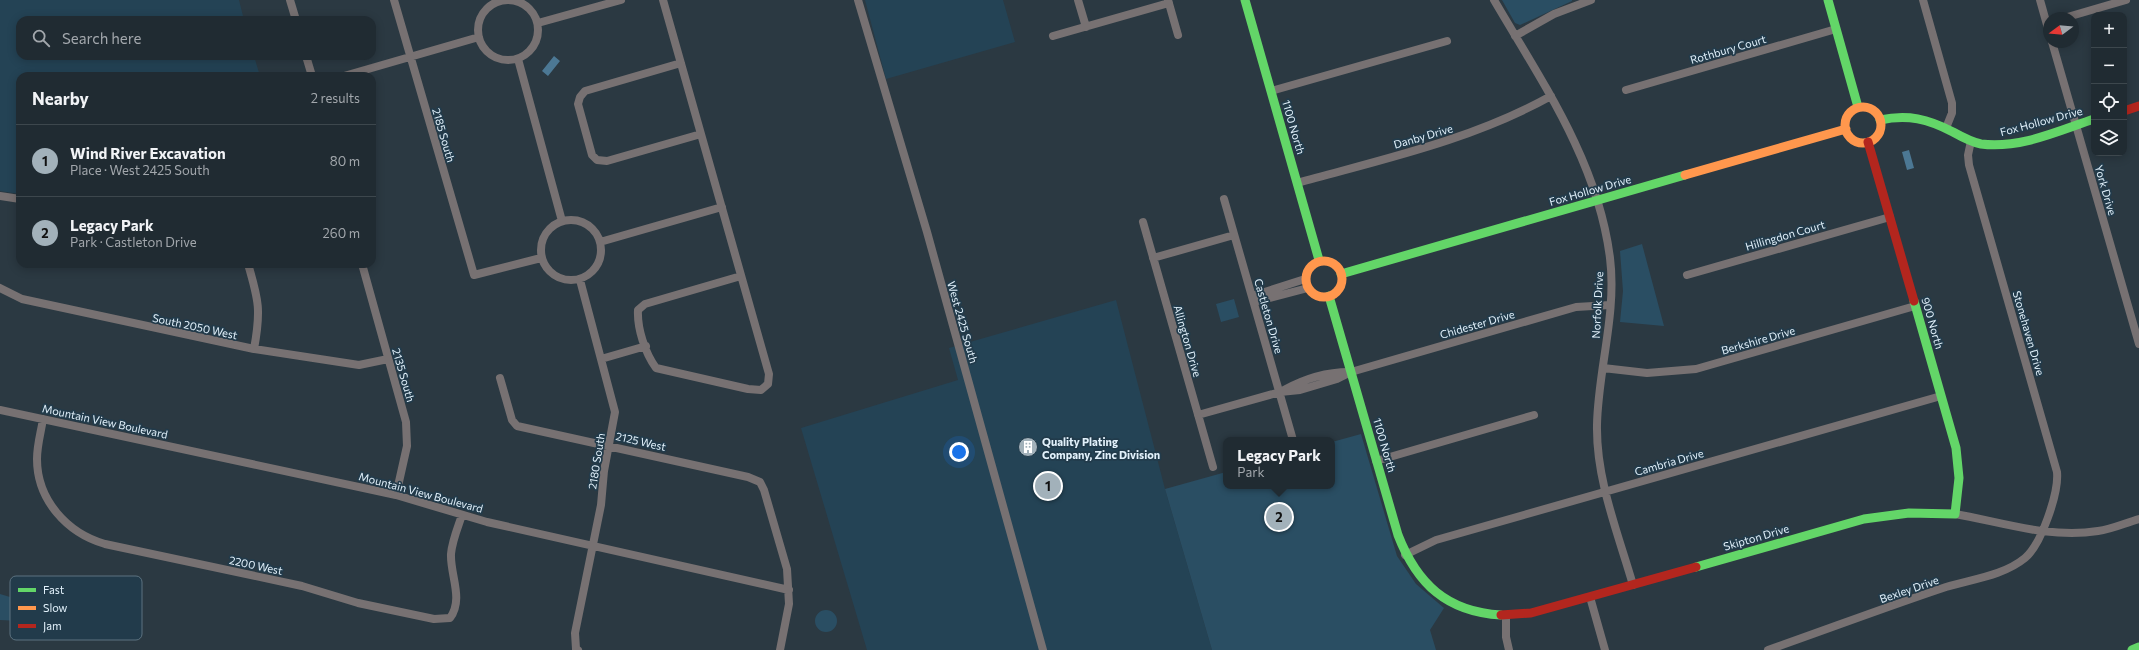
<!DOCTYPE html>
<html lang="en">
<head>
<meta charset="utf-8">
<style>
	body { margin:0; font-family:Commissioner,sans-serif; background:#2d373e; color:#f1f3f6 }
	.controls { position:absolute; right:12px; top:12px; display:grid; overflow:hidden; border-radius:8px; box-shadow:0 2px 10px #0003 }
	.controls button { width:36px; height:36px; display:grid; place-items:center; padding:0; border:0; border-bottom:1px solid #3d474d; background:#202b32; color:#f1f3f6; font:20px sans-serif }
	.compass { position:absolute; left:2043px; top:12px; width:36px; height:36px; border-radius:50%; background:#202b32; box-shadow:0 2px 10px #0003; rotate:254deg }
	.you { position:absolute; left:959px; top:452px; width:14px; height:14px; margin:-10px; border:3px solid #fff; border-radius:50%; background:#1a73e8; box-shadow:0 0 0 6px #1a73e833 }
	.badge { display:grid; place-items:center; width:26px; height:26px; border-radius:50%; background:#a2b1ba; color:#111; font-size:13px; font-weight:700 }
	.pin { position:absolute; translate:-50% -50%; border:2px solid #fff; box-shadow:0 1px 4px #0006 }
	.popup { position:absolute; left:1223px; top:437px; width:112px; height:52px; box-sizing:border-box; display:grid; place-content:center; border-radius:8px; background:#202b32; filter:drop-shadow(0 1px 3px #0005); font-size:13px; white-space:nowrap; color:#a2a7ac }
	.popup b { font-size:15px; color:#f1f3f6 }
	.popup::after { content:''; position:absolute; left:50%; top:100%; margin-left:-8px; border:8px solid transparent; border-top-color:#202b32 }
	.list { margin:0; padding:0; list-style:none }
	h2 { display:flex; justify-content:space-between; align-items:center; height:52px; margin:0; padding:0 16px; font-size:17px }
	h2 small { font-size:13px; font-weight:400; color:#a2a7ac }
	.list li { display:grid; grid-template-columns:26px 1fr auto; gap:12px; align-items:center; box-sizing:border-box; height:72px; padding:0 16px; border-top:1px solid #3d474d }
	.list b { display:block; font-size:15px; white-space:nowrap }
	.list p { margin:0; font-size:13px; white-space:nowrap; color:#a2a7ac }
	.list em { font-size:13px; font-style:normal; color:#a2a7ac }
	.icon { flex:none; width:22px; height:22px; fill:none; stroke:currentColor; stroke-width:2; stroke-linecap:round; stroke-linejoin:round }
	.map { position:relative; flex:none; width:2139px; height:650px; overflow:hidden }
	.search { position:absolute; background:#202b32; box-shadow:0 2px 10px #0003; left:16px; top:16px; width:360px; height:44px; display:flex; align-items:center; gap:10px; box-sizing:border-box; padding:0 14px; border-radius:12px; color:#a2a7ac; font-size:15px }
	.panel { position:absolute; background:#202b32; box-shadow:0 2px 10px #0003; left:16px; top:72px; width:360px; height:196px; border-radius:12px }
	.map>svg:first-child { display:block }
</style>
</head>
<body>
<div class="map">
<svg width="2139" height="650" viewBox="0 0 2139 650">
	<rect width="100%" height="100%" fill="#2b3942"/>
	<path fill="#244355" d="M 0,0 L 239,0 L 244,20 L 20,20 L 20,56 L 254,56 L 260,76 L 20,76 L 20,194 L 0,191 Z
		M 865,0 L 1003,0 L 1015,42 L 886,79 Z
		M 1116,300 L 1165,489 L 1212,650 L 867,650 L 801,428 L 958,380 L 949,348 Z"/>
	<path fill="#2a4e63" d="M 1502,0 L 1572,0 L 1572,1 L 1520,25 L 1515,23 Z
		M 1642,244 L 1664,326 L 1620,322 L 1623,291 L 1620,251 Z
		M 1234,299 L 1239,317 L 1221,322 L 1216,304 Z
		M 1361,434 L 1397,556 L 1416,584 L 1444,608 L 1430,630 L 1436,650 L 1212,650 L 1165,489 L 1226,472 L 1226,486 L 1332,486 L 1332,442 Z
		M 0,594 L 20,600 L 19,609 L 21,621 L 0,620 Z
		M815 621a11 11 0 1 1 22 0a11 11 0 1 1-22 0Z"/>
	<path fill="#4c7894" d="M 554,56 L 560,61 L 548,76 L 542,71 Z
		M 1909,150 L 1914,168 L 1907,170 L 1902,152 Z"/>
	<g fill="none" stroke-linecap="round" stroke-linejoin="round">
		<path stroke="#777172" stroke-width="8" d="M 290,0 L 296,20
			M 394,0 L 474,275 L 541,258
			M 663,0 L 769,374 L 768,384 L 761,390 L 748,389 L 656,368 C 645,353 637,328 638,310 L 645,304 L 741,276
			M 858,0 L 927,232 L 1043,650
			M 1078,0 L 1086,27
			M 1168,0 L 1178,35
			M 1494,0 C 1542,82 1598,162 1610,258 C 1617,314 1598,370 1597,425 C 1596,480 1618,533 1633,585
			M 1923,0 L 1952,103 L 1952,113 L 1946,128
			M 2040,0 L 2049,32
			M478 30a30 30 0 1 1 60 0a30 30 0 1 1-60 0Z
			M 2064,18 L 2126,0
			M 538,23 L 621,0
			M 1053,36 L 1169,3
			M 1515,36 L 1554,14 L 1591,0
			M 2052,42 L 2139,344
			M 306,56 L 312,76
			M 518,59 L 562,221
			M 681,63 L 585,91 L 580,97 L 578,104 L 592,155 L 597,160 L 607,161 L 701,134
			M 344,76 L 479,37
			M 1626,90 L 1836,29
			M 1271,91 L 1447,41
			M 1297,183 C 1383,159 1472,140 1551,96
			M 0,196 L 20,199
			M 1224,199 L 1293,440
			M541 250a30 30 0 1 1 60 0a30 30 0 1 1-60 0Z
			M 1143,222 L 1213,467
			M 600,242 L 722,207
			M 1153,258 L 1234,235
			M 248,264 C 259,301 261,311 254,349
			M 362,264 L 406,422 L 407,446 L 396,495
			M 1687,275 L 1890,217
			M 0,288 L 22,299 L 254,349 L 359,365 L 388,359
			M 1252,296 L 1305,279
			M 1254,302 L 1308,288
			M 601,359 L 646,346
			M 1603,368 L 1647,373 L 1696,369 L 1915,306
			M 500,378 L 512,420 L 517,426 L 748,477 L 760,482 L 764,490 L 787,569 L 789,604 L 780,650
			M 1284,390 C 1304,379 1327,372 1349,372
			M 0,410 L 396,495 L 487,522 L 789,590
			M 1198,415 L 1280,392 L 1300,390 L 1337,379 L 1351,372 L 1576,307 L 1610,305
			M 43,419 C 41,432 37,445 37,459 C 37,500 67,533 105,544 L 302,586 L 358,603 L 434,619 L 450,618 C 464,599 450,575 451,554 C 452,541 458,527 462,515
			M 1376,461 L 1534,415
			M 1955,514 C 2001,522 2050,539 2098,531 C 2112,529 2125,523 2139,519
			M 1405,555 L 1436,540 L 1941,396
			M 1590,597 L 1605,650
			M 1506,617 L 1506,637 L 1509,650
			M 578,650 L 576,649 L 575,633 L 601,505 L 604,471 L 615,412 L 580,280
			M 1768,650 C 1828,629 1886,607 1946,587 C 1972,579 2003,576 2025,558 C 2041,545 2059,493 2057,472 L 1969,165 L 1968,155 L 1971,141"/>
		<path stroke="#63d668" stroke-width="9" d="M 1245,0 L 1319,260
			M 1828,0 L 1858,107
			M 1880,120 C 1908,114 1928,119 1953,132 C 1962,137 1971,142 1981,144 C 2020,149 2058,131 2094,119
			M 1341,274 L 1685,175
			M 1329,296 L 1398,535 C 1417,584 1447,612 1501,615
			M 1696,567 L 1864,519 L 1909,513 L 1955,514 L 1959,478 L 1956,448 L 1914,301
			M 2132,650 L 2139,647"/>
		<path stroke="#ff974d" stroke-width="9" d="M1845 125a18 18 0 1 1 36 0a18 18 0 1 1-36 0Z
			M 1685,175 L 1846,129
			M1306 279a18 18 0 1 1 36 0a18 18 0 1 1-36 0Z"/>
		<path stroke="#b3261e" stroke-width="9" d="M 2124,111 L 2139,106
			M 1868,142 L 1914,301
			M 1501,615 L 1531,613 L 1696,567"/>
	</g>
	<defs>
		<symbol id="building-disc" viewBox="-11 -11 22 22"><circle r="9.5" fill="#a2b1ba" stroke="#223b4b"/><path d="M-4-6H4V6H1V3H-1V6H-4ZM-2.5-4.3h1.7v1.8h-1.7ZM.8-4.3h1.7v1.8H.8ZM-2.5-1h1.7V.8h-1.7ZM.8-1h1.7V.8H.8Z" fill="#fff"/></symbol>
	</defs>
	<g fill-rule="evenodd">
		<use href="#building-disc" x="1017" y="436" width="22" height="22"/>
	</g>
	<g text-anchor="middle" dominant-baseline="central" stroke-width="3.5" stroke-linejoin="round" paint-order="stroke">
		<g font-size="11" fill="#e2f1fb" stroke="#223b4b">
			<text transform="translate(1728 49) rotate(-16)">Rothbury Court</text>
			<text transform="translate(2041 121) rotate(-15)">Fox Hollow Drive</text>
			<text transform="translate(1294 127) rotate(74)">1100 North</text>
			<text transform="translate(444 135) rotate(74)">2185 South</text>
			<text transform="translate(1423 136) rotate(-16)">Danby Drive</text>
			<text transform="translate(1590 190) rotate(-16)">Fox Hollow Drive</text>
			<text transform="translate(2106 190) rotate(74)">York Drive</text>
			<text transform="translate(1785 235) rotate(-16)">Hillingdon Court</text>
			<text transform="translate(1597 305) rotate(-87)">Norfolk Drive</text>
			<text transform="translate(1269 316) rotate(74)">Castleton Drive</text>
			<text transform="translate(963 322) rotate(74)">West 2425 South</text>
			<text transform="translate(1933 323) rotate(74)">900 North</text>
			<text transform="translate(1477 324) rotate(-16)">Chidester Drive</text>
			<text transform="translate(195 326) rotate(12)">South 2050 West</text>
			<text transform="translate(2029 333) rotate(74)">Stonehaven Drive</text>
			<text transform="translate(1758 340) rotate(-16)">Berkshire Drive</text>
			<text transform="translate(1188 341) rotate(74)">Allington Drive</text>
			<text transform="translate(404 375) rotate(74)">2135 South</text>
			<text transform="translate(105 421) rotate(12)">Mountain View Boulevard</text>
			<text transform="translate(641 441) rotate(13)">2125 West</text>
			<text transform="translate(1385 445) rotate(74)">1100 North</text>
			<text transform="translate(596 461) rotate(-81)">2180 South</text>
			<text transform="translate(1669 462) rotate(-16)">Cambria Drive</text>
			<text transform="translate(421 492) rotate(15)">Mountain View Boulevard</text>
			<text transform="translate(1756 537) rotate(-16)">Skipton Drive</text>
			<text transform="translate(256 565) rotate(12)">2200 West</text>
			<text transform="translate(1909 589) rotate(-19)">Bexley Drive</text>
		</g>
		<g font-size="11" font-weight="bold" fill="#e2f1fb" stroke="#223b4b" text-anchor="start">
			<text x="1042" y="441">Quality Plating<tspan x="1042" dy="13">Company, Zinc Division</tspan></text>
		</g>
	</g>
	<rect x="10" y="576" width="132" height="64" rx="6" fill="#223b4b" stroke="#5c7280" stroke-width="1"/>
	<rect x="18" y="588" width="18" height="4" fill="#63d668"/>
	<rect x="18" y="606" width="18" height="4" fill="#ff974d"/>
	<rect x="18" y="624" width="18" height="4" fill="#b3261e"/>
	<g font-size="11" fill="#e2f1fb">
		<text x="43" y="594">Fast</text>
		<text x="43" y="612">Slow</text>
		<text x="43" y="630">Jam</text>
	</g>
</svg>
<div class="controls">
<button>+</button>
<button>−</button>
<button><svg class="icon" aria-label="locate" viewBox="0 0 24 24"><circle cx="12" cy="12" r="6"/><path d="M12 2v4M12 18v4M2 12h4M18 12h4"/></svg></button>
<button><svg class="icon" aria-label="layers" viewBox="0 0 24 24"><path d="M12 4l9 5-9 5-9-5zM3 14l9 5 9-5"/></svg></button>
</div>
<svg class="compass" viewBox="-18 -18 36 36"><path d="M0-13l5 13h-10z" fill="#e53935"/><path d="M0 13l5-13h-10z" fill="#a2a7ac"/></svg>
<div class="you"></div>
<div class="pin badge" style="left:1048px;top:486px">1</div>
<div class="pin badge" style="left:1279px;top:517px">2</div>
<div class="popup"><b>Legacy Park</b>Park</div>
<div class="search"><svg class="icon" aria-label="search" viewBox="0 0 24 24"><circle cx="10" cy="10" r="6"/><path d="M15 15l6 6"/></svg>Search here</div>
<section class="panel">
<h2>Nearby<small>2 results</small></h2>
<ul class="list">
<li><span class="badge">1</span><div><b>Wind River Excavation</b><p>Place · West 2425 South</p></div><em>80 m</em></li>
<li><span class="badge">2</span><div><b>Legacy Park</b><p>Park · Castleton Drive</p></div><em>260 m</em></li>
</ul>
</section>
</div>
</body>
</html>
